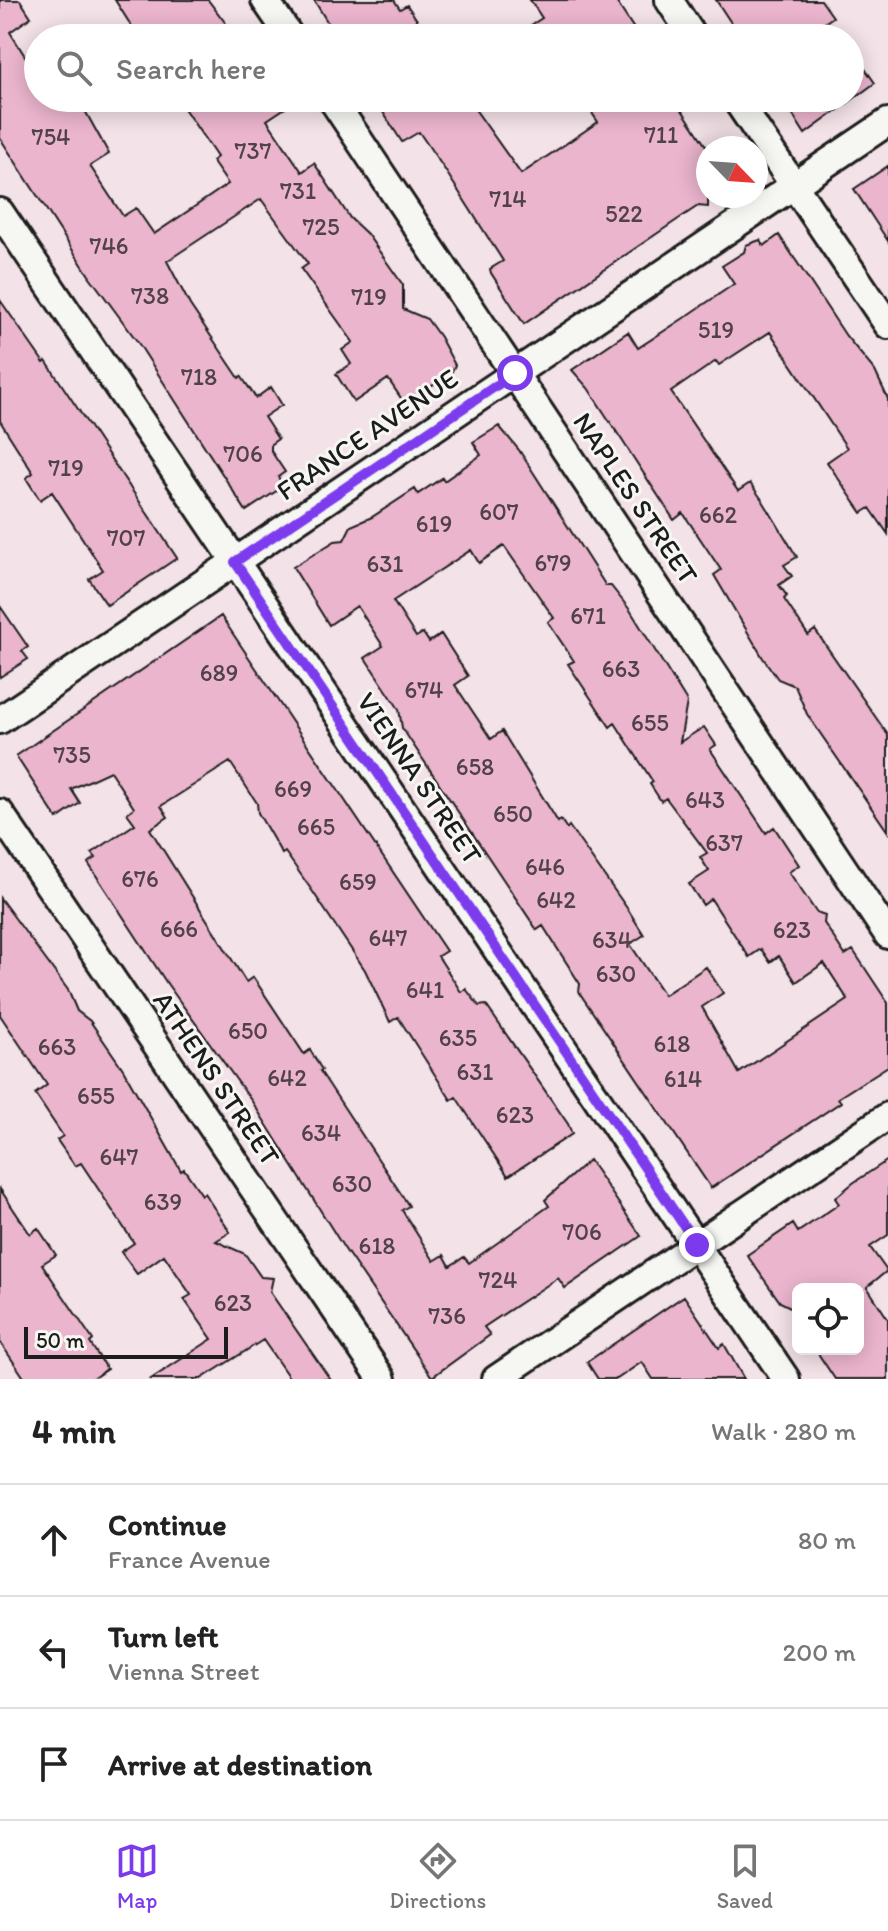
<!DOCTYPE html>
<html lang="en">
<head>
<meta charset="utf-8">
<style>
	body { margin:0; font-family:Itim,sans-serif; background:#f2f2f2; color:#222 }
	.controls { position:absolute; right:24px; bottom:24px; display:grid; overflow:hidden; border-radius:12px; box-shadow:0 4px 20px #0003 }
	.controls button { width:72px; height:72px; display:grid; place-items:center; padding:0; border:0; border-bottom:2px solid #e0e0e0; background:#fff; color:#222; font:40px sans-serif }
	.compass { position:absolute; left:696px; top:136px; width:72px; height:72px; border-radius:50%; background:#fff; box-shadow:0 4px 20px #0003; rotate:115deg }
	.scale { position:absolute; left:24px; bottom:20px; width:204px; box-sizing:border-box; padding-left:8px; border:4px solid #1c1c1c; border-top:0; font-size:22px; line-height:28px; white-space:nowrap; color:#1c1c1c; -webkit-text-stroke:6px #f6f6f2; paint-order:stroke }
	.stop { position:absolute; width:24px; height:24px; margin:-18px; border:6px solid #7c3aed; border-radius:50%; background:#fff }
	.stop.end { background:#7c3aed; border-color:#fff; box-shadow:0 2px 8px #0008 }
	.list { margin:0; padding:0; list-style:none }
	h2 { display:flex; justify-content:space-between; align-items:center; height:104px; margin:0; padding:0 32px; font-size:34px }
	h2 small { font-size:26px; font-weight:400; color:#767676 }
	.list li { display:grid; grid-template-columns:52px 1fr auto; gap:24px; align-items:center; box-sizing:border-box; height:112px; padding:0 32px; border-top:2px solid #e0e0e0 }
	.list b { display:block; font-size:30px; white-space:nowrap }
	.list p { margin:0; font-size:26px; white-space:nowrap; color:#767676 }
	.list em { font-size:26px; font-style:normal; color:#767676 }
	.icon { flex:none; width:44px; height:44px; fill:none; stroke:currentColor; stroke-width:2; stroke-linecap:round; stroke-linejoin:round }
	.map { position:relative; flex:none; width:888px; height:1379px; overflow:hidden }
	.search { position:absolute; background:#fff; box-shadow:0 4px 20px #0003; left:24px; right:24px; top:24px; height:88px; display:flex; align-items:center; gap:20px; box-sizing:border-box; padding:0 28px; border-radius:44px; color:#767676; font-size:30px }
	.sheet { height:440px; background:#fff }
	nav { display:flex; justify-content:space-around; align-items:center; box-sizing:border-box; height:112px; border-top:2px solid #e0e0e0; background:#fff; font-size:22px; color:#767676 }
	nav a { display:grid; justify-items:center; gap:4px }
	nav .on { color:#7c3aed }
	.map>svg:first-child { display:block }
</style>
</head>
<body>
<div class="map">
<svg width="888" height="1379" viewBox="0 0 888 1379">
	<rect width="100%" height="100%" fill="#f3e2e7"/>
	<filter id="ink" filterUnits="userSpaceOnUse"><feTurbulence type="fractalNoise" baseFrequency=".0125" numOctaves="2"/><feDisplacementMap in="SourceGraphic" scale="16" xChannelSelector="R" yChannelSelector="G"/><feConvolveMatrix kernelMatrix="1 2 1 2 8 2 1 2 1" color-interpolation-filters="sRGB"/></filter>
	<g filter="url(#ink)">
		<path fill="#ebb5ce" stroke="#1c1c1c" stroke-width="2" fill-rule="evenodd" d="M 0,0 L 20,0 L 31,17 L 10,32 L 38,77 L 38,98 L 78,98 L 109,154 L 90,166 L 123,216 L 136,208 L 154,234 L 228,184 L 212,161 L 217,157 L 177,98 L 300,98 L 267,120 L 302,172 L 314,163 L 350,218 L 367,234 L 403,285 L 403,309 L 427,319 L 440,337 L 455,365 L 451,373 L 405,404 L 388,379 L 354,402 L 336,374 L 351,364 L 342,350 L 353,342 L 301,269 L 308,264 L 261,199 L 167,261 L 190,305 L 239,378 L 241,376 L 256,398 L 271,387 L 282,405 L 264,417 L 278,439 L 271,444 L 271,451 L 285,472 L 278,477 L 284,486 L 246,511 L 137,341 L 90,277 L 0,138 Z
			M 115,0 L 208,0 L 237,38 L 139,38 Z
			M 314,0 L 394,0 L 400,9 L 407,5 L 429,38 L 337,38 Z
			M 530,0 L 615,0 L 640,38 L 511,38 L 542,18 Z
			M 716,0 L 821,0 L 833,17 L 802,38 L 741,38 Z
			M 850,47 L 875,83 L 805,134 L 782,98 L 850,98 Z
			M 374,98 L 467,98 L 521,174 L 598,122 L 592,113 L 602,107 L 596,98 L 674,98 L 708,149 L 708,207 L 698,206 L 677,220 L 524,324 L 491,273 L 490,269 L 503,261 L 445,170 L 419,132 L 402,142 Z
			M 888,166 L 888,241 L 854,189 Z
			M 779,235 L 846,336 L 875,371 L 888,399 L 888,534 L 870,508 L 862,513 L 827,462 L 847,448 L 770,332 L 719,365 L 716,361 L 671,392 L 738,491 L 750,483 L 763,501 L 797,557 L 784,565 L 792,576 L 779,585 L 787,596 L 784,599 L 808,635 L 815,630 L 888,735 L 888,832 L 807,714 L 795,686 L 778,679 L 763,658 L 714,575 L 721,570 L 683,513 L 674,520 L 588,388 L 572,370 L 628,332 L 638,348 L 687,316 L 734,284 L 722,266 L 744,252 L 746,245 L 760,240 L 764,246 Z
			M 0,300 L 44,363 L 46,361 L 177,558 L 107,605 L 89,579 L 103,570 L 52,492 L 40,500 L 26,478 L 33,473 L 0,421 Z
			M 499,426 L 519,450 L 606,586 L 611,586 L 630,610 L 687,702 L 680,742 L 704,727 L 716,745 L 710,749 L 766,833 L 774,827 L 799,865 L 789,872 L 816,912 L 825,915 L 824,923 L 845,955 L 853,950 L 888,1003 L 888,1066 L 838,1098 L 841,1102 L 711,1188 L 579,992 L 580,984 L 543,926 L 537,930 L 402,728 L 399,709 L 365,658 L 383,646 L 357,606 L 329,625 L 293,567 L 335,541 L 344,540 L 351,526 L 372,517 L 415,489 L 418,494 L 442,478 L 444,481 L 481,455 L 473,442 ZM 504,546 L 554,618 L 548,622 L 574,661 L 568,664 L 610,727 L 615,723 L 653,782 L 650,784 L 661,801 L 666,798 L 707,853 L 700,857 L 709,871 L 689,884 L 703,905 L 711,899 L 749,957 L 761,949 L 770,962 L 779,956 L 796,982 L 824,963 L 848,1000 L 739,1073 L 702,1007 L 723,993 L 706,967 L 664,995 L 630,944 L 644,935 L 629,911 L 569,826 L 567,829 L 561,820 L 558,822 L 502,731 L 491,739 L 455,685 L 468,676 L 441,634 L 429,642 L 423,633 L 416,637 L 393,601 L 471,550 L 479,563 Z
			M 0,606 L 28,647 L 22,651 L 28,659 L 0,677 Z
			M 221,616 L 446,951 L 438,956 L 461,992 L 466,989 L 479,1006 L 486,1005 L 568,1124 L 572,1134 L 508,1176 L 456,1097 L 451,1100 L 398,1017 L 390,1022 L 365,970 L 313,892 L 285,852 L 282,854 L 258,813 L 257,803 L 230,762 L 161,806 L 168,817 L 150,829 L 246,982 L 253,977 L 304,1054 L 310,1050 L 322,1070 L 320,1071 L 409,1206 L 402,1210 L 434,1261 L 444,1255 L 450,1266 L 464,1257 L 469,1263 L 549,1206 L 545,1200 L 589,1160 L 641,1236 L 565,1288 L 558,1278 L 484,1327 L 490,1335 L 432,1377 L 344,1248 L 253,1103 L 168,985 L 88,863 L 96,858 L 92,853 L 135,824 L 127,813 L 134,808 L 110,771 L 71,789 L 80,803 L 57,819 L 16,756 Z
			M 0,898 L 68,990 L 77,1011 L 90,1021 L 123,1069 L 181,1171 L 184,1169 L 202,1195 L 204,1193 L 230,1232 L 216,1241 L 245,1254 L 261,1277 L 273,1278 L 270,1292 L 330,1379 L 290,1379 L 263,1340 L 201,1379 L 151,1379 L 212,1339 L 184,1299 L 191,1295 L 164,1255 L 137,1274 L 121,1252 L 134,1243 L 81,1163 L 75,1166 L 57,1140 L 63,1136 L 35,1094 L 47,1085 L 0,1015 Z
			M 888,1160 L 888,1235 L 870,1247 L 887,1271 L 867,1287 L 888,1319 L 888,1379 L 835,1379 L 815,1349 L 858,1349 L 858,1289 L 798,1289 L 798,1311 L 780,1302 L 747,1255 L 793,1224 L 798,1232 L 839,1204 L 835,1198 L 853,1183 Z
			M 0,1189 L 30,1234 L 38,1228 L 56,1255 L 42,1264 L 93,1340 L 90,1343 L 107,1369 L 92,1379 L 25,1379 L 0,1342 Z
			M 684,1296 L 719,1348 L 724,1344 L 744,1379 L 653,1379 L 642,1362 L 617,1379 L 598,1379 L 587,1362 Z"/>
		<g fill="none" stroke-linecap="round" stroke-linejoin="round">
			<defs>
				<path id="minor" d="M 265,0 L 291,38
					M 669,0 L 694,38
					M 331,98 L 888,935
					M 735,98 L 888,325
					M 0,212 L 786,1379
					M 0,720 L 888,122
					M 0,813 L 382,1379
					M 496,1379 L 888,1116"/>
			</defs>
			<use href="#minor" stroke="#1c1c1c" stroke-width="32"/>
			<use href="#minor" stroke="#f6f6f2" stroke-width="26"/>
		</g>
	</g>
	<g fill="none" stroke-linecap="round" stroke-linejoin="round" filter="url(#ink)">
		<path stroke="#7c3aed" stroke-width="10" d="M 515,373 L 235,562 L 697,1245"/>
	</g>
	<g text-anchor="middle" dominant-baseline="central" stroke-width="6" stroke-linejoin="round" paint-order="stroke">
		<g font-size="24" fill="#504248">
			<text x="661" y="134">711</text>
			<text x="51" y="136">754</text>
			<text x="253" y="150">737</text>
			<text x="298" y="190">731</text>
			<text x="508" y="198">714</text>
			<text x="624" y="213">522</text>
			<text x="321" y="226">725</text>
			<text x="109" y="245">746</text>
			<text x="150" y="295">738</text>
			<text x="369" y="296">719</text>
			<text x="716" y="329">519</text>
			<text x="199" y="376">718</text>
			<text x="243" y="453">706</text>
			<text x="66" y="467">719</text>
			<text x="499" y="511">607</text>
			<text x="718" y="514">662</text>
			<text x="434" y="523">619</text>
			<text x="126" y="537">707</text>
			<text x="553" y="562">679</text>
			<text x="385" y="563">631</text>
			<text x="588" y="615">671</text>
			<text x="621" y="668">663</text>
			<text x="219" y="672">689</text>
			<text x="424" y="689">674</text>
			<text x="650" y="722">655</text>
			<text x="72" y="754">735</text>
			<text x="475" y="766">658</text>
			<text x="293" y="788">669</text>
			<text x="705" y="799">643</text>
			<text x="513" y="813">650</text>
			<text x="316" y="826">665</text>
			<text x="724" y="842">637</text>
			<text x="545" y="866">646</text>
			<text x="140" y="878">676</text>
			<text x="358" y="881">659</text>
			<text x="556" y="899">642</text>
			<text x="179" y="928">666</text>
			<text x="792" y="929">623</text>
			<text x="388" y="937">647</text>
			<text x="612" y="939">634</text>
			<text x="616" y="973">630</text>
			<text x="425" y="989">641</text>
			<text x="248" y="1030">650</text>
			<text x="458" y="1037">635</text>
			<text x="672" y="1043">618</text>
			<text x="57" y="1046">663</text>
			<text x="475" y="1071">631</text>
			<text x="287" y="1077">642</text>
			<text x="683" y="1078">614</text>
			<text x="96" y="1095">655</text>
			<text x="515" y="1114">623</text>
			<text x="321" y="1132">634</text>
			<text x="119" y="1156">647</text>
			<text x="352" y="1183">630</text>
			<text x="163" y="1201">639</text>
			<text x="582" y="1231">706</text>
			<text x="377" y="1245">618</text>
			<text x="498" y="1279">724</text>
			<text x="233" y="1302">623</text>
			<text x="447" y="1315">736</text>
		</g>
		<g font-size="28" fill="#1c1c1c" stroke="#f6f6f2">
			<text transform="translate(367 434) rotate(-34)">FRANCE AVENUE</text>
			<text transform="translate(636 498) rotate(56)">NAPLES STREET</text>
			<text transform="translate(420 778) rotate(56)">VIENNA STREET</text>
			<text transform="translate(217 1078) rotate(56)">ATHENS STREET</text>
		</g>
	</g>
</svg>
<div class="controls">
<button><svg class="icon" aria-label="locate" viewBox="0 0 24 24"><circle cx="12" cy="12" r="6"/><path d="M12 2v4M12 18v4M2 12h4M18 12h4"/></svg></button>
</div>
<svg class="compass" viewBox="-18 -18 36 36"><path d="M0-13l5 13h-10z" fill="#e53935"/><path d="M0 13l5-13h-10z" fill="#767676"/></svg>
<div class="scale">50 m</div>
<div class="stop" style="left:515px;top:373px"></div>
<div class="stop end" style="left:697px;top:1245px"></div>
<div class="search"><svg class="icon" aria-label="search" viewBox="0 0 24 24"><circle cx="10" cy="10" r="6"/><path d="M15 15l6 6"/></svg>Search here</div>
</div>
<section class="sheet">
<h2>4 min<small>Walk · 280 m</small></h2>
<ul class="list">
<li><svg class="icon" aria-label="ahead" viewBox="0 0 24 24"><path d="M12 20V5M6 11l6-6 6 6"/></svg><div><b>Continue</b><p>France Avenue</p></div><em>80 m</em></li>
<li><svg class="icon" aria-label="left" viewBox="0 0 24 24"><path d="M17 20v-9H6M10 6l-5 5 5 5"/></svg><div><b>Turn left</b><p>Vienna Street</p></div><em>200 m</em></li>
<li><svg class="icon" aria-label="arrive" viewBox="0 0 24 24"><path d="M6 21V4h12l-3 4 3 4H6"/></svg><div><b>Arrive at destination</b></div></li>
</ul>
</section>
<nav>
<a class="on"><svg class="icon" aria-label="map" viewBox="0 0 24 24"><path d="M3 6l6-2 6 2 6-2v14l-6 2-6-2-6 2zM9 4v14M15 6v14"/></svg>Map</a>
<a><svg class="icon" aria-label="directions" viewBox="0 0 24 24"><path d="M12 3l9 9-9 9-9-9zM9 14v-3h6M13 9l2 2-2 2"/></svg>Directions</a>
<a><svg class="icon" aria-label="saved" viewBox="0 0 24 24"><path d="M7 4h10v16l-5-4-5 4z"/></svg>Saved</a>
</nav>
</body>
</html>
